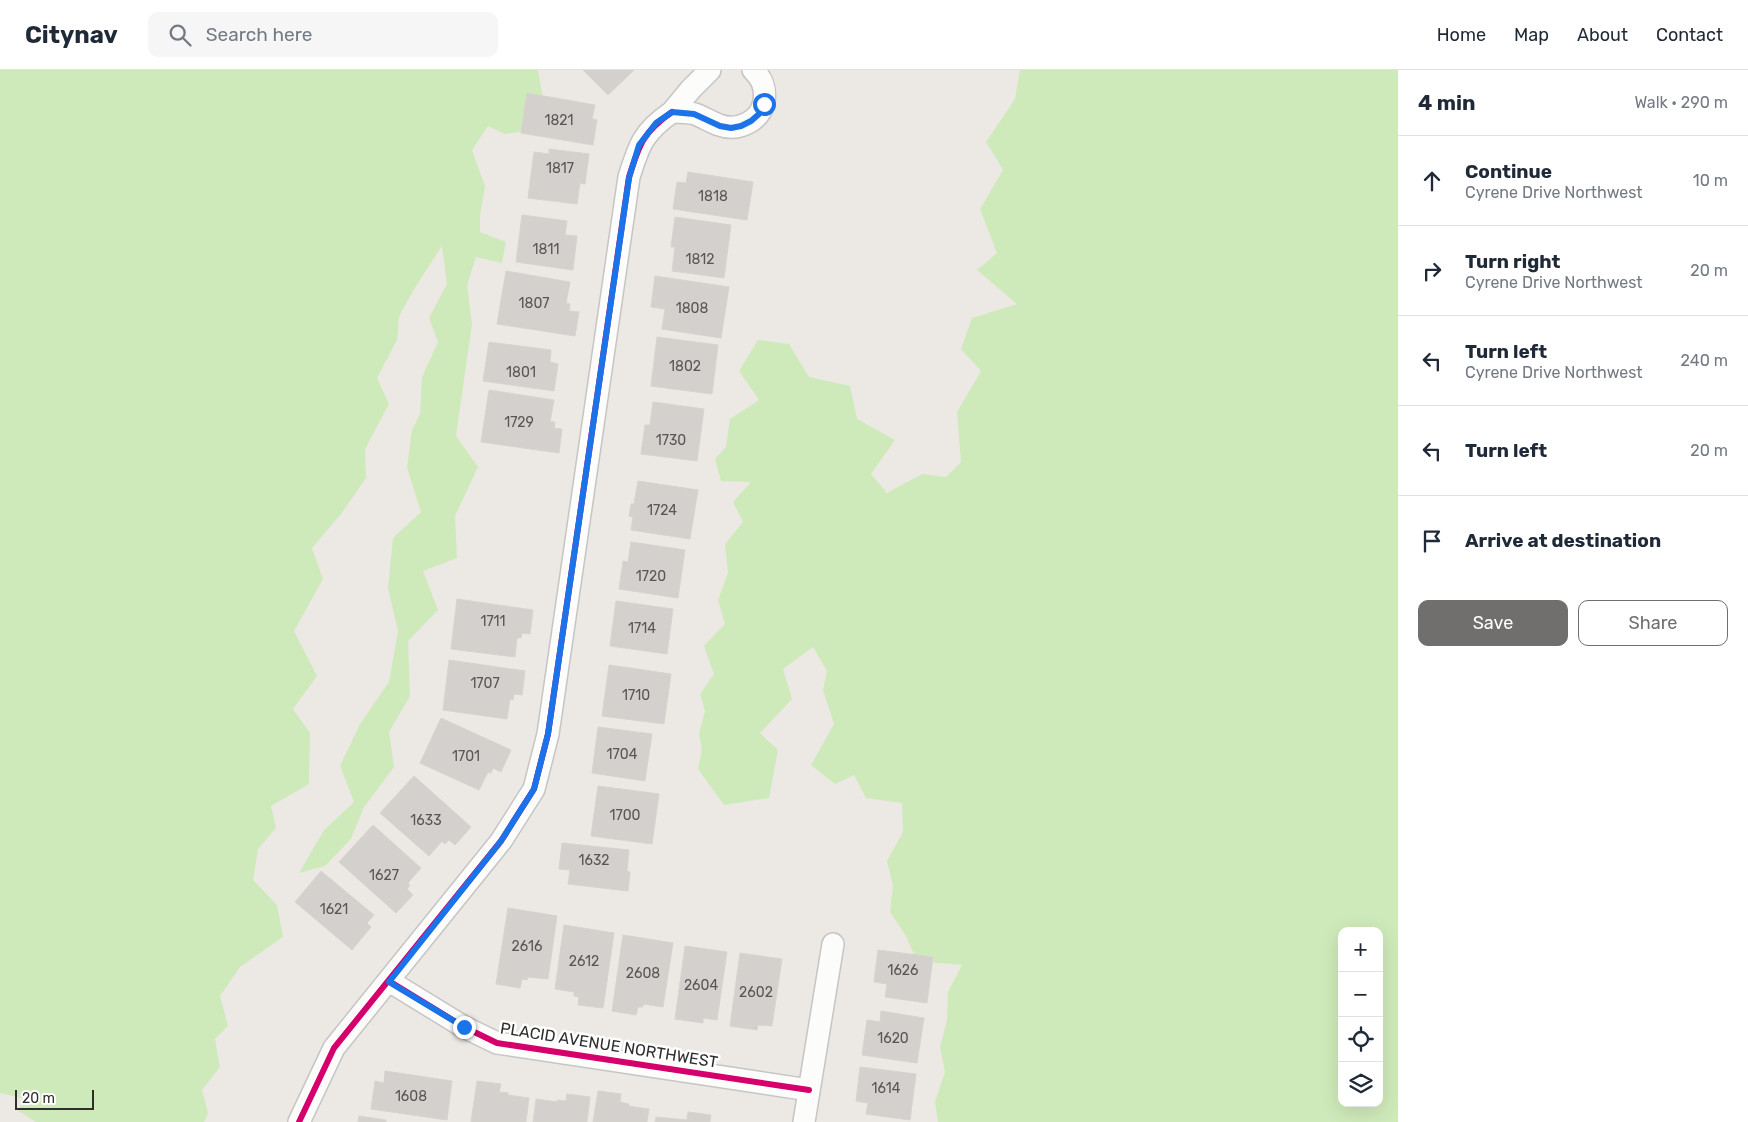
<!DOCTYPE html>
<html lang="en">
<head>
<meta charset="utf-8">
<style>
	body { margin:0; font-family:Rubik,sans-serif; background:#f6f6f7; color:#1f2937 }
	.controls { position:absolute; right:15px; bottom:15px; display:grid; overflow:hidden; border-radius:10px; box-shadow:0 5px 20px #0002 }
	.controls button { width:45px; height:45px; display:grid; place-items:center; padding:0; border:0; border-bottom:1px solid #e0e1e3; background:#fff; color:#1f2937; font:25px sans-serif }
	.scale { position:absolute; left:15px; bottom:12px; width:79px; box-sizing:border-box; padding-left:5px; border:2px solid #2e2e2e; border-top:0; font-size:14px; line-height:18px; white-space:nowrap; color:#2e2e2e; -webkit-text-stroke:4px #fff; paint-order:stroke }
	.stop { position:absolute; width:15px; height:15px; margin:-11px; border:4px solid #1a73e8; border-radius:50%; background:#fff }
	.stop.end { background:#1a73e8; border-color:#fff; box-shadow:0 1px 5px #0008 }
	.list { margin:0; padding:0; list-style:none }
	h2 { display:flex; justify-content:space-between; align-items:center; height:65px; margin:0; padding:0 20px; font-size:21px }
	h2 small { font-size:16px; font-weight:400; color:#747a83 }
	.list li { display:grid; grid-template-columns:32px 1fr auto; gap:15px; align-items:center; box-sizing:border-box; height:90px; padding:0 20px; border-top:1px solid #e0e1e3 }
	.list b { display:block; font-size:19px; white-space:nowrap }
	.list p { margin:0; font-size:16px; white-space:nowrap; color:#747a83 }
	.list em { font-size:16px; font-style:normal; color:#747a83 }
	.actions { display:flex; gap:10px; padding:15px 20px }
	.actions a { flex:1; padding:11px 0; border:1px solid #706f6e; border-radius:10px; text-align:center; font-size:18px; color:#706f6e }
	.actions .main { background:#706f6e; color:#fff }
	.icon { flex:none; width:28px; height:28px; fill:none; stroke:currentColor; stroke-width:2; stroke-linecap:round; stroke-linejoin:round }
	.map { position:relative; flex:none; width:1398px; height:1052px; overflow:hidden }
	header { display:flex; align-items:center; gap:30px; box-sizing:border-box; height:70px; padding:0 25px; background:#fff; border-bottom:1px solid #e0e1e3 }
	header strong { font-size:24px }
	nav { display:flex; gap:28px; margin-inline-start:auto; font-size:18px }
	.search { width:350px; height:45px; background:#f6f6f7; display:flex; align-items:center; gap:12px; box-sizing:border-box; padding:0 18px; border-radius:10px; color:#747a83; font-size:19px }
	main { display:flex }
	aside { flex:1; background:#fff }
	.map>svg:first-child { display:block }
</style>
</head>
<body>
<header>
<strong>Citynav</strong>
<div class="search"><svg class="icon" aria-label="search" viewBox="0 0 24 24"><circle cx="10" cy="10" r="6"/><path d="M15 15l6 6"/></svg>Search here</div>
<nav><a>Home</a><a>Map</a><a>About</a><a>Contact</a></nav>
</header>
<main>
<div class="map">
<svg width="1398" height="1052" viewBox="0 0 1398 1052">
	<rect width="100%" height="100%" fill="#ece8e4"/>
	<path fill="#cfeaba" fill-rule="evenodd" d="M 0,0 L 538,0 L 548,58 L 505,64 L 488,56 L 472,80 L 485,116 L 480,146 L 480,162 L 506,172 L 502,193 L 476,187 L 467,215 L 472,254 L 456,366 L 478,397 L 455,446 L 457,488 L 423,501 L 438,540 L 408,571 L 410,626 L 389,662 L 394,697 L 364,737 L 351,769 L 325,796 L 299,803 L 324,760 L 354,732 L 340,696 L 360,654 L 389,612 L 398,561 L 388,518 L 393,468 L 421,442 L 407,398 L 412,360 L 420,344 L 422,307 L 438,272 L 429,248 L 447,214 L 442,176 L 416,216 L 399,246 L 397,270 L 377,308 L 389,334 L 365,379 L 366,408 L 341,444 L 312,478 L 323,509 L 294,561 L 317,606 L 293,639 L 310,663 L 309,714 L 271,736 L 276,758 L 258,779 L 253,810 L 277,835 L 283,867 L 240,897 L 220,926 L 228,956 L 215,969 L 220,997 L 202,1020 L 208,1043 L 204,1052 L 36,1052 L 17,1040 L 27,1029 L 0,1023 Z
		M 1020,0 L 1398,0 L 1398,1052 L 938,1052 L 935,1032 L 945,1002 L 940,977 L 947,950 L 948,922 L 962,895 L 917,891 L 906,866 L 890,842 L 893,816 L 887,791 L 903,762 L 902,733 L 866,728 L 854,705 L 835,714 L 811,695 L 834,654 L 823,620 L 827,601 L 813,577 L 783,599 L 792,629 L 760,663 L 778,680 L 769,728 L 724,735 L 698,699 L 702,679 L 699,664 L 705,641 L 700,624 L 714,604 L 704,576 L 725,554 L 718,530 L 728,503 L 725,474 L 743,452 L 733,432 L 751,412 L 721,411 L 715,389 L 726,377 L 730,349 L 759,330 L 739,301 L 758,270 L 789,274 L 809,307 L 850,316 L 857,349 L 895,370 L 871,404 L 887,423 L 922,404 L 946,407 L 961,392 L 957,342 L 981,301 L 961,279 L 972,248 L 1017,234 L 977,200 L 997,183 L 980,139 L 1003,100 L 986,72 L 1015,29 ZM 1342,861 L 1379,861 L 1379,1033 L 1342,1033 Z"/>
	<path fill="#d3d0cd" stroke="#d7d4cf" d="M 583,0 L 634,0 L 608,25 Z
		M 527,23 L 595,35 L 592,49 L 597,50 L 593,75 L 521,63 Z
		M 549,79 L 589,84 L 585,114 L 580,113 L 577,134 L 528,128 L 534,82 L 549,84 Z
		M 688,102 L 753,112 L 747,150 L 673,139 L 677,112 L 686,113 Z
		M 522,145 L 567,151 L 565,165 L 577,166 L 573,200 L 516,192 Z
		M 675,147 L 731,155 L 724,208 L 672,201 L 675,177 L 671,177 Z
		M 506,201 L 570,212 L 566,233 L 570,234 L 569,241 L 579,242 L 575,266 L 497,254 Z
		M 655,206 L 729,217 L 721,268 L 662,259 L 665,239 L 651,237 Z
		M 657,267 L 718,275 L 712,324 L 651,316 Z
		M 489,272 L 551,280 L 550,292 L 558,294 L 554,321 L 483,311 Z
		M 489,320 L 554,330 L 550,352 L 555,352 L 554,358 L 562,359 L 559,383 L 481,372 Z
		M 653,332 L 704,339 L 697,391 L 641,384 L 645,355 L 650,355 Z
		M 638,411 L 698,420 L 690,469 L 631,460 L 633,447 L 629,446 L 631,434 L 634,434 Z
		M 631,472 L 685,480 L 678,528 L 619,519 L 623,491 L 628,492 Z
		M 457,529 L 533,540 L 530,564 L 522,563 L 521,568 L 517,568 L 515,587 L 451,579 Z
		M 616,531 L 673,539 L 667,584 L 610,576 Z
		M 449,590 L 525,601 L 522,625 L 514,624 L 513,630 L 510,629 L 507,649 L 443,640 Z
		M 609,595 L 671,604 L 664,654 L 602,646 Z
		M 441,648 L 511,680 L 501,702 L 493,698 L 491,703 L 488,702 L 479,720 L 420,693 Z
		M 598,657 L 652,664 L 645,711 L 592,703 Z
		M 414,706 L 471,757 L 455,775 L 449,770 L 445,774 L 442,771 L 429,786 L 380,743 Z
		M 598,716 L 659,724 L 652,774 L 591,766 Z
		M 373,755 L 421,798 L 408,813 L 410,815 L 407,819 L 413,825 L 396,843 L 339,792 Z
		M 562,773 L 629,780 L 627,801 L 630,802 L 628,821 L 568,814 L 570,800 L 559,799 Z
		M 321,801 L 374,845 L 367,853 L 371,857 L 352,880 L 295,832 Z
		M 508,838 L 557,846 L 548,909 L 528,907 L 527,910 L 522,909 L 520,918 L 496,914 Z
		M 564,855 L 614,863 L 603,938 L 578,935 L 579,927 L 574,926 L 574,922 L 555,919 Z
		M 623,865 L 673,873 L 663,937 L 643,934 L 643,937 L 638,937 L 636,945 L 612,941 Z
		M 685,876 L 727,882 L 717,950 L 703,948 L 703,953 L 675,949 Z
		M 878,880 L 933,887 L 927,933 L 885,927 L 887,914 L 874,912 Z
		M 740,883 L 782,889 L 772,956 L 758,955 L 757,960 L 730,956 Z
		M 881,941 L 924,948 L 917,993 L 862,985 L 867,950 L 880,952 Z
		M 860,997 L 916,1004 L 910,1050 L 866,1044 L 868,1033 L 856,1031 Z
		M 385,1001 L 452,1011 L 447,1050 L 371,1039 L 375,1011 L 384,1013 Z
		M 477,1011 L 501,1014 L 499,1022 L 508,1023 L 508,1025 L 529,1028 L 526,1052 L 471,1052 Z
		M 598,1021 L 621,1024 L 620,1032 L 629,1034 L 628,1036 L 649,1039 L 647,1052 L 593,1052 Z
		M 567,1024 L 590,1027 L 587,1052 L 533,1052 L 536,1029 L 557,1032 L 557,1030 L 566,1031 Z
		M 688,1042 L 711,1045 L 710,1052 L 655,1052 L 656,1047 L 687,1050 Z
		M 359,1046 L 386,1050 L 386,1052 L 358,1052 Z"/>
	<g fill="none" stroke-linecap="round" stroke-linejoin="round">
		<defs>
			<path id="street" d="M 710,0 L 691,19 L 672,42 C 679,42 688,42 695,44 C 703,47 711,52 719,55 C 738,62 761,51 764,31 C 766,19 762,8 753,0
				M 389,911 L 464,957 L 497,973 L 809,1020
				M 299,1052 L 334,978 L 501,771 L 534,719 L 548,664 L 629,107 C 639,75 643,62 672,42
				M 804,1052 L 833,874"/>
		</defs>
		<use href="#street" stroke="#c6c5c5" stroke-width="24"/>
		<use href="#street" stroke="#fcfcfb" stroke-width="21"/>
		<defs>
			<path id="cycleway" d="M 389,911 L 464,957 L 497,973 L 809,1020
				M 299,1052 L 334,978 L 501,771 L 534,719 L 548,664 L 629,107 C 639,75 643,62 672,42"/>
		</defs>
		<use href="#cycleway" stroke="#fff" stroke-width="9"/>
		<use href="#cycleway" stroke="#d6006c" stroke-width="6"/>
	</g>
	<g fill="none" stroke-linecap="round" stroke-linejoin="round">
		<path stroke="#1a73e8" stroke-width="6" d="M 464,957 L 389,912 L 501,771 L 534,719 L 548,664 L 629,108 L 639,75 L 656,53 L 672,42 L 694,44 L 720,56 L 731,58 L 741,56 L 751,51 L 759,44 L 764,34"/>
	</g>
	<g text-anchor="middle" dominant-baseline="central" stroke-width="5" stroke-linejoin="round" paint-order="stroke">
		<g font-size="14" fill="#585756">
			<text x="559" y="50">1821</text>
			<text x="560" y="98">1817</text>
			<text x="713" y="126">1818</text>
			<text x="546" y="179">1811</text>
			<text x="700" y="189">1812</text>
			<text x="534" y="233">1807</text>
			<text x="692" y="238">1808</text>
			<text x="685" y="296">1802</text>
			<text x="521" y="302">1801</text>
			<text x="519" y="352">1729</text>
			<text x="671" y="370">1730</text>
			<text x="662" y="440">1724</text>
			<text x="651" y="506">1720</text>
			<text x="493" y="551">1711</text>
			<text x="642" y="558">1714</text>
			<text x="485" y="613">1707</text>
			<text x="636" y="625">1710</text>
			<text x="622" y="684">1704</text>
			<text x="466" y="686">1701</text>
			<text x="625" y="745">1700</text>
			<text x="426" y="750">1633</text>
			<text x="594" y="790">1632</text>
			<text x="384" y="805">1627</text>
			<text x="334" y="839">1621</text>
			<text x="527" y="876">2616</text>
			<text x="584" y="891">2612</text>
			<text x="903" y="900">1626</text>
			<text x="643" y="903">2608</text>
			<text x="701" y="915">2604</text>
			<text x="756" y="922">2602</text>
			<text x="893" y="968">1620</text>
			<text x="886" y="1018">1614</text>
			<text x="411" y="1026">1608</text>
		</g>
		<g font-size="16" fill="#2e2e2e" stroke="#fff">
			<text transform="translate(609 975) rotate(9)">PLACID AVENUE NORTHWEST</text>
		</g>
	</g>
</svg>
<div class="controls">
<button>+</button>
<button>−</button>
<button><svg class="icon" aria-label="locate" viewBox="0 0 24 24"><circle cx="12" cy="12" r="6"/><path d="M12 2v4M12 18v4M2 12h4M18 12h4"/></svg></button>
<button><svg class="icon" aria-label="layers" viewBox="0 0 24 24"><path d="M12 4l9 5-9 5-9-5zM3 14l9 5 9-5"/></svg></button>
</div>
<div class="scale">20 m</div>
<div class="stop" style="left:764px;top:34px"></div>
<div class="stop end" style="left:464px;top:957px"></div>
</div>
<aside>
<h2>4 min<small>Walk · 290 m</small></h2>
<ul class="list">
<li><svg class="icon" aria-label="ahead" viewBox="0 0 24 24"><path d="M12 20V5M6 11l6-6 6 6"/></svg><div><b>Continue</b><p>Cyrene Drive Northwest</p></div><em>10 m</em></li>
<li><svg class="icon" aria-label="right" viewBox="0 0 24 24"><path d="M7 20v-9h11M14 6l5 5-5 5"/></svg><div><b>Turn right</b><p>Cyrene Drive Northwest</p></div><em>20 m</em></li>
<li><svg class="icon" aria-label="left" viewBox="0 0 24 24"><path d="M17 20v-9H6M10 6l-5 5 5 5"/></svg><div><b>Turn left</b><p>Cyrene Drive Northwest</p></div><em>240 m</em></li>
<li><svg class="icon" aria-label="left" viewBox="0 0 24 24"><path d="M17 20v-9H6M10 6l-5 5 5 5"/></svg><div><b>Turn left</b></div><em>20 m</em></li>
<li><svg class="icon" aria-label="arrive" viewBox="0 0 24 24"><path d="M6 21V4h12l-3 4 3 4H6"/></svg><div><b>Arrive at destination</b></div></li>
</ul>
<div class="actions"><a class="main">Save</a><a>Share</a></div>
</aside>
</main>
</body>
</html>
